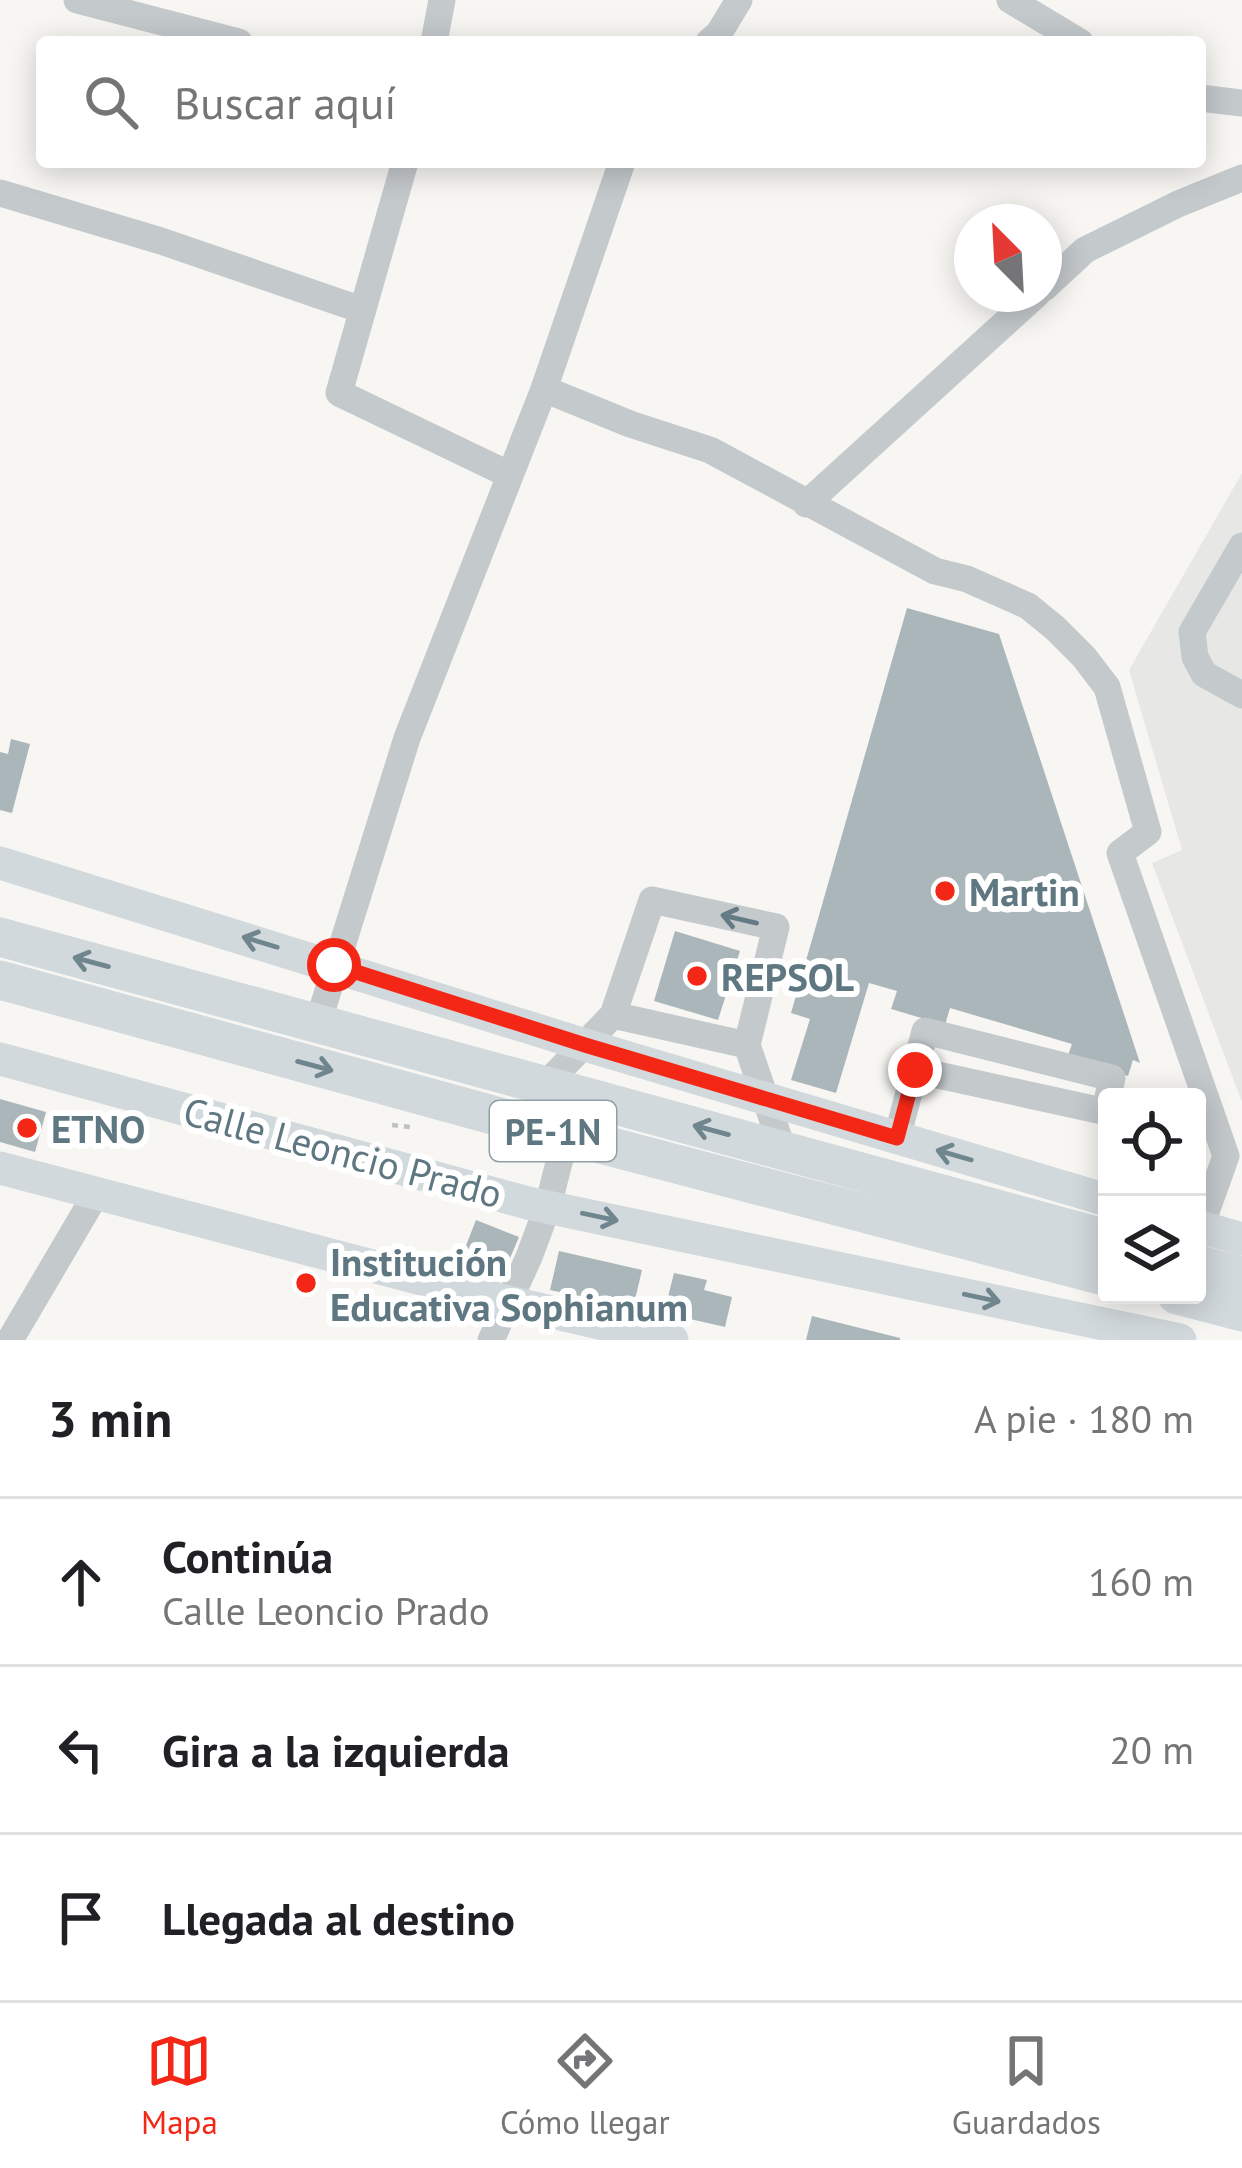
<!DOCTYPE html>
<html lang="es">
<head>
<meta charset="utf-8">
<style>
	body { margin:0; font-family:"PT Sans",sans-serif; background:#f6f6f6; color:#202124 }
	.controls { position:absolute; right:36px; bottom:36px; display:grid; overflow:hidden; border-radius:12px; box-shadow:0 6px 30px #0003 }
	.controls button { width:108px; height:108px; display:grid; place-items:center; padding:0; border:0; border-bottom:3px solid #e0e0e0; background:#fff; color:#202124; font:60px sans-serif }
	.compass { position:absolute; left:954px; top:204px; width:108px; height:108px; border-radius:50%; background:#fff; box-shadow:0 6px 30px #0003; rotate:336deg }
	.stop { position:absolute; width:36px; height:36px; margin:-27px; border:9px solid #f42716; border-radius:50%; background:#fff }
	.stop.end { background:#f42716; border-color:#fff; box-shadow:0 3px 12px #0008 }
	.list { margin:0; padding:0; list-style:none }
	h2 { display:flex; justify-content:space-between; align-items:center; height:156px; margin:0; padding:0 48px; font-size:51px }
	h2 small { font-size:39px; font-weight:400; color:#757577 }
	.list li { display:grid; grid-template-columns:78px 1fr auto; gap:36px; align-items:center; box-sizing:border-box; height:168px; padding:0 48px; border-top:3px solid #e0e0e0 }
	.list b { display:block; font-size:45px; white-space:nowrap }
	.list p { margin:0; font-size:39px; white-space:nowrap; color:#757577 }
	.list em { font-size:39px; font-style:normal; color:#757577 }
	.icon { flex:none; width:66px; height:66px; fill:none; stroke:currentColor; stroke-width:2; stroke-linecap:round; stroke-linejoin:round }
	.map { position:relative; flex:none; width:1242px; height:1340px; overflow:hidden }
	.search { position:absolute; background:#fff; box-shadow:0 6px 30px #0003; left:36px; right:36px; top:36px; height:132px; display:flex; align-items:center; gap:30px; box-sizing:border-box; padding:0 42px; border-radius:12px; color:#757577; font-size:45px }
	.sheet { height:660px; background:#fff }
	nav { display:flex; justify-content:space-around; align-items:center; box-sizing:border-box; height:168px; border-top:3px solid #e0e0e0; background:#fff; font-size:33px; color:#757577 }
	nav a { display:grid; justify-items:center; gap:6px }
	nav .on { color:#f42716 }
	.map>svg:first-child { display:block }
</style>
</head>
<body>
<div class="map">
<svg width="1242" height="1340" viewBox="0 0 1242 1340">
	<rect width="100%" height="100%" fill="#f7f6f3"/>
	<path fill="#e7e8e6" d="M 1242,473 L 1242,1102 L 1152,863 L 1182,850 L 1129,670 Z"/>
	<path fill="#aab6b9" d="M 907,608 L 999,634 L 1140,1063 L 1133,1060 L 1128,1076 L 1067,1058 L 1072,1044 L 950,1008 L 945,1025 L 891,1009 L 897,991 L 869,983 L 836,1093 L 791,1080 L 810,1019 L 791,1013 Z
		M 11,739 L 30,744 L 12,813 L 0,810 L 0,752 L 8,754 Z
		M 675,931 L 740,951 L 718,1020 L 654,1001 Z
		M 0,1099 L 46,1112 L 35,1152 L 0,1142 Z
		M 476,1220 L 519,1237 L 507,1265 L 465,1248 Z
		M 559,1251 L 642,1270 L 633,1308 L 550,1290 Z
		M 674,1273 L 707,1280 L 704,1290 L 732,1297 L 725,1327 L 664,1313 Z
		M 812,1316 L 900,1338 L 900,1340 L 806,1340 Z"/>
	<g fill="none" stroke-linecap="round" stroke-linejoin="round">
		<path stroke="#bfc2c4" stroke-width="4.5" stroke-dasharray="6 6" stroke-linecap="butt" d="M 392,1125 L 410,1127"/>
		<path stroke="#c4c9cc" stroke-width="27" d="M 77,0 L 239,42
			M 1010,0 L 1080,42
			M 434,42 L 442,0
			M 709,42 L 719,33 L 739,0
			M 1200,98 L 1242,103
			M 405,162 L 339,393 L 510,475
			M 0,193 L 161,241 L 362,310
			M 1044,288 L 1085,250 L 1178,204 L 1242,178
			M 544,389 L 630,424 L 710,450 L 935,571 L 967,579 L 1028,606 L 1055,628 L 1084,657 L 1107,687 L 1148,832 L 1120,853 L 1226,1156 L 1197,1237
			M 806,504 L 1037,294
			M 1242,546 L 1192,632 L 1195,657 L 1204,674 L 1242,695
			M 613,1015 L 747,1045
			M 318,1023 L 407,738 L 544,389 L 622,162
			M 915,1070 L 1107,1112
			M 545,1085 L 613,1015 L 652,900 L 776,927 L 747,1045 L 783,1150
			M 897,1138 L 925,1031 L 1112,1078 L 1108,1097
			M 10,1340 L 96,1194
			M 491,1340 L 529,1257 L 548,1206 L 566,1135"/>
		<path stroke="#d2d9dc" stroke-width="33" d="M 0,863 L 585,1045 L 1107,1200
			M 0,1059 L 528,1203 L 1180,1340
			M 0,1168 L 509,1302 L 672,1340
			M 1197,1226 L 1242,1239"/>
		<path stroke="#d2d9dc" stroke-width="39" d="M 0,937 L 1107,1239
			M 0,980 L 566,1135 L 1107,1277
			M 1197,1264 L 1242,1276
			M 1177,1295 L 1242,1312"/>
	</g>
	<defs><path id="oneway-shaft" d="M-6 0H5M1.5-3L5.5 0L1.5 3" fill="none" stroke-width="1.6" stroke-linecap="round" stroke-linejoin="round" transform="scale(3)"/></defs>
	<use stroke="#647b85" href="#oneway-shaft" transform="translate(739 919) rotate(-167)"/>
	<g stroke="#70868f">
		<use href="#oneway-shaft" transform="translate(260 942) rotate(-163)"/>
		<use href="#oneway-shaft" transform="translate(91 962) rotate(-165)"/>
		<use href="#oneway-shaft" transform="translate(315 1066) rotate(15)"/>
		<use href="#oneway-shaft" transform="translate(711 1130) rotate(-165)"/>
		<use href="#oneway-shaft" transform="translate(954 1155) rotate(-164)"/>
		<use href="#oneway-shaft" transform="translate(600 1217) rotate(12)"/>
		<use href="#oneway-shaft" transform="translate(982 1298) rotate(12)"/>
	</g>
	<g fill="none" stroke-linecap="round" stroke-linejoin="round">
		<path stroke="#f42716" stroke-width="15" d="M 334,965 L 585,1045 L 897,1138 L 915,1070"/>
	</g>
	<g fill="#f42716" stroke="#fff" stroke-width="4.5">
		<circle cx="945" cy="891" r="12"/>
		<circle cx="697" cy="976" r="12"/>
		<circle cx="27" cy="1128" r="12"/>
		<circle cx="306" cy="1283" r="12"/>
	</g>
	<g text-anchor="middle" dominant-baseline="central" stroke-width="12" stroke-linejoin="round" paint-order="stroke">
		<rect fill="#fff" stroke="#8fa0a7" stroke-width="3" x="490" y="1101" width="126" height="60" rx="9"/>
		<g font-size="36" font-weight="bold" fill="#5f7781">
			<text x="553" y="1131">PE-1N</text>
		</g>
		<g font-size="39" font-weight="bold" fill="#5f7781" stroke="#fff" text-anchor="start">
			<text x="969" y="891">Martin</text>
			<text x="721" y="976">REPSOL</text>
			<text x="51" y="1128">ETNO</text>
			<text x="330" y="1261">Institución<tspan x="330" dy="45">Educativa Sophianum</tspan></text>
		</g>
		<g font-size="39" fill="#5f7781" stroke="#fff">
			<text transform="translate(343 1152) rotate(15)">Calle Leoncio Prado</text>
		</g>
	</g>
</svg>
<div class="controls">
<button><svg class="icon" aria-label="locate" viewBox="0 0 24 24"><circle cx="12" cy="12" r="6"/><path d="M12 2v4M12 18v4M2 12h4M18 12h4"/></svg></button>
<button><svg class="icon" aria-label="layers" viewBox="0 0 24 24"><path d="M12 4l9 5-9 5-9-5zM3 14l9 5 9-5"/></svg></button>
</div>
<svg class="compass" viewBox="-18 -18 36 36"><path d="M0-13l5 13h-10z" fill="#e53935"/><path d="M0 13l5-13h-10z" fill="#757577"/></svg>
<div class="stop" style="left:334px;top:965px"></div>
<div class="stop end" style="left:915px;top:1070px"></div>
<div class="search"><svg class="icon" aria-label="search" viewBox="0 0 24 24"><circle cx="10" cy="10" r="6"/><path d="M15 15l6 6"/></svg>Buscar aquí</div>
</div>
<section class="sheet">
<h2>3 min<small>A pie · 180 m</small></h2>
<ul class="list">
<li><svg class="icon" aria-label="ahead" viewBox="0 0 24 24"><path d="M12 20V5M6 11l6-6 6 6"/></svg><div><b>Continúa</b><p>Calle Leoncio Prado</p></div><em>160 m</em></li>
<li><svg class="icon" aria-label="left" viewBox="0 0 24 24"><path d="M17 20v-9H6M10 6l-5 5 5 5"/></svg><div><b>Gira a la izquierda</b></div><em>20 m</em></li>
<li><svg class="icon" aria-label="arrive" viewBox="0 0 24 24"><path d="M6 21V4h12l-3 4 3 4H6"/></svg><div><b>Llegada al destino</b></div></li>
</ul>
</section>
<nav>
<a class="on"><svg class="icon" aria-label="map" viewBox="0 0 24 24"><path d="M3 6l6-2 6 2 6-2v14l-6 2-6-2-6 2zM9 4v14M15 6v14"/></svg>Mapa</a>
<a><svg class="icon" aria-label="directions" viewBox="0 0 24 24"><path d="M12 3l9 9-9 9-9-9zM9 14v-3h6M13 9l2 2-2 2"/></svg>Cómo llegar</a>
<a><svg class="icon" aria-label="saved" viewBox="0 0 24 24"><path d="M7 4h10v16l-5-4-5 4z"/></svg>Guardados</a>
</nav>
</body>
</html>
